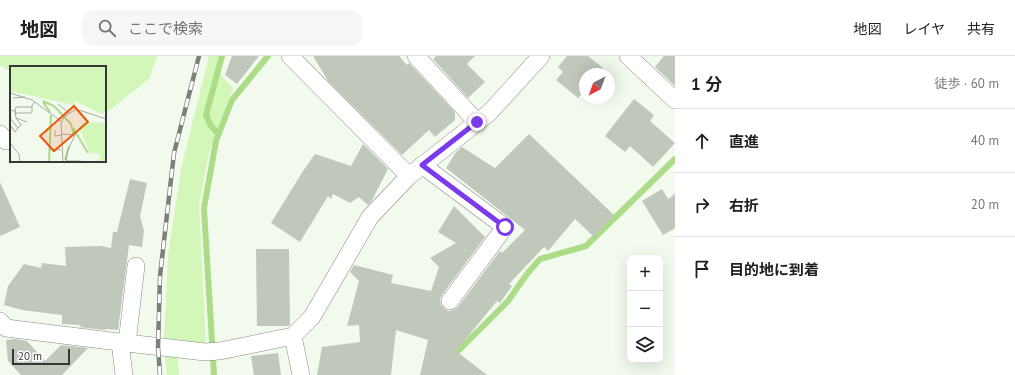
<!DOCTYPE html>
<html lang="ja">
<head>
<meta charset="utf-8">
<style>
	body { margin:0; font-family:"PT Sans","Noto Sans JP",sans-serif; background:#f6f6f6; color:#202124 }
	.controls { position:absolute; right:12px; bottom:12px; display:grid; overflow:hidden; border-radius:8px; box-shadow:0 4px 16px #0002 }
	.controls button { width:36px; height:36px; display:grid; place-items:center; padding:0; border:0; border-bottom:1px solid #e0e0e0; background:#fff; color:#202124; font:20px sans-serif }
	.compass { position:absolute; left:579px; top:12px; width:36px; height:36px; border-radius:50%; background:#fff; box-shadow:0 4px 16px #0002; rotate:221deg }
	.scale { position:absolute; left:12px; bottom:10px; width:58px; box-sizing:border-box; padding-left:4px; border:2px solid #343733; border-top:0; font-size:11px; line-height:14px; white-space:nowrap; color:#343733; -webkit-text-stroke:3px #fff; paint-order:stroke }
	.stop { position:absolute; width:12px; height:12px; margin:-9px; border:3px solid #7c3aed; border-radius:50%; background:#fff }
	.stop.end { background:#7c3aed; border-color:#fff; box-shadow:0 1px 4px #0008 }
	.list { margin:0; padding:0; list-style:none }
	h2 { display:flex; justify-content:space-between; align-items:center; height:52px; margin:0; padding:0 16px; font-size:17px }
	h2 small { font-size:13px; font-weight:400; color:#757577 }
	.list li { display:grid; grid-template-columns:26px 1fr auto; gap:12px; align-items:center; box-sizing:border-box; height:64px; padding:0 16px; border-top:1px solid #e0e0e0 }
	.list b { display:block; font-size:15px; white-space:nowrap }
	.list em { font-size:13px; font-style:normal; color:#757577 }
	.icon { flex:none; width:22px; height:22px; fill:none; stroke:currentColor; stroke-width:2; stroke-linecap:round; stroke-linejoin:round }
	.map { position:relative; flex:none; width:675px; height:319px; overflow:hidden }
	header { display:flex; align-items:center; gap:24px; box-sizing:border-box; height:56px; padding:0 20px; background:#fff; border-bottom:1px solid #e0e0e0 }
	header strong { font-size:19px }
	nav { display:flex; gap:22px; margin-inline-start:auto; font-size:14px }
	.search { width:280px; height:36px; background:#f6f6f6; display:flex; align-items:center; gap:10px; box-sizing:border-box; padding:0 14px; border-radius:12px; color:#757577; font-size:15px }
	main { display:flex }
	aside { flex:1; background:#fff }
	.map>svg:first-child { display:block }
</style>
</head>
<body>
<header>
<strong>地図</strong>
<div class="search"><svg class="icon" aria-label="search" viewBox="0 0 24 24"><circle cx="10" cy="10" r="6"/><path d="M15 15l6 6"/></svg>ここで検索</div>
<nav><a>地図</a><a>レイヤ</a><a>共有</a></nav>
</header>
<main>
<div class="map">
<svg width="675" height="319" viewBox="0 0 675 319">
	<rect width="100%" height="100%" fill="#f2faee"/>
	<path fill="#d2f7b8" d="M 0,0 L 157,0 L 149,23 L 107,56 L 105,56 L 105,11 L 11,11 L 11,16 L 0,9 Z
		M 209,0 L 225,0 L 220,18 L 233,32 L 209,97 L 199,149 L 206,288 L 164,287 L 168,200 L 181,113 Z
		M 177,297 L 179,319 L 167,319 L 165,298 Z"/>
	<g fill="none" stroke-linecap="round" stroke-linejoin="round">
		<path stroke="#acdc88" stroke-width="6" d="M 219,78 L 211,70 L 206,59 L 222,0
			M 452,301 L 508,245 L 527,218 L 540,203 L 586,190 L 675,103
			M 214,319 L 204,152 L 216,85 L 232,44 L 268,0"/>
	</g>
	<path fill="#c0c7bb" d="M 232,0 L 259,0 L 237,28 L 225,19 Z
		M 313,0 L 399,0 L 407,9 L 409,7 L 454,55 L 455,58 L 455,64 L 435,81 L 429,74 L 402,99 L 328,25 Z
		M 436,0 L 475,0 L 467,8 L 485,26 L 468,42 L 433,3 Z
		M 567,0 L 588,0 L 603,12 L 598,18 L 585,18 L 585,34 L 578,42 L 556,24 L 563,16 L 558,11 Z
		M 664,0 L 675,0 L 675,30 L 655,11 Z
		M 634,43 L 654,59 L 650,65 L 675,87 L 653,111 L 630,90 L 625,96 L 605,80 Z
		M 529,78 L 614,159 L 594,181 L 575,163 L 548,195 L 544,191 L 509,228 L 512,230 L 500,247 L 497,245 L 456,295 L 487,319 L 420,319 L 428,284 L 396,274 L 391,319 L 317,319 L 322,291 L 360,286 L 359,269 L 347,270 L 359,225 L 350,216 L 354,209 L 393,219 L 391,227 L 431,235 L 439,211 L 430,202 L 456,187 L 438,176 L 454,150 L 485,181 L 442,239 L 440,243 L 441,249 L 444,253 L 449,255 L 454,254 L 458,251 L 500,195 L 502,197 L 525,174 L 446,112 L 456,96 L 462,91 L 495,112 Z
		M 363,88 L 388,113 L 371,146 L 368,149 L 359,141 L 350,147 L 333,138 L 331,143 L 328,140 L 300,186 L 271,167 L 303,115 L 315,98 L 351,110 Z
		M 130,123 L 147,127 L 140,160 L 144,175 L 142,191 L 129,189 L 118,274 L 106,273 L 105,274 L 79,271 L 81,269 L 62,268 L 62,259 L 22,254 L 4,249 L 8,230 L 24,208 L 41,212 L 42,207 L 66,210 L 65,191 L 101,190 L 111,192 L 113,176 L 117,176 Z
		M 0,126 L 20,171 L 0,180 Z
		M 662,133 L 668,143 L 675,138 L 675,172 L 663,179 L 642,145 Z
		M 256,193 L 289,193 L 290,269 L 289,270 L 257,270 Z
		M 15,283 L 27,285 L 45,305 L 61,289 L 88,292 L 62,319 L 21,319 L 8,305 L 6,284 Z
		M 278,297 L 281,319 L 254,319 L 251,300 Z"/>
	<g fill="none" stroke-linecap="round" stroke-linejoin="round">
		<defs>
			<path id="street" d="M 290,0 L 409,120
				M 416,0 L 477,66
				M 628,0 L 675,44
				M 0,78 L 6,85
				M 422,109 L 505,171 L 450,245
				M 0,265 L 6,272 L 127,287 L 205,296 L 220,295 L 293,280 L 312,261 L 370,161 L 409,120 L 489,57 L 541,0
				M 293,280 L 301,319
				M 120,286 L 124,319
				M 127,287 L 136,210"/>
		</defs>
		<use href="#street" stroke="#848b80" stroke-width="18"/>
		<use href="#street" stroke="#fff" stroke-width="17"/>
		<defs>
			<path id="rail" d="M 160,319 L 158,291 L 160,220 L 174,97 L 199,0"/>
		</defs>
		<use href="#rail" stroke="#7b8079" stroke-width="4.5"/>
		<use href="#rail" stroke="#fff" stroke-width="3" stroke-dasharray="9" stroke-linecap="butt"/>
	</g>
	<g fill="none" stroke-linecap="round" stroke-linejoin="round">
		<path stroke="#7c3aed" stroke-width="5" d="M 477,66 L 422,109 L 505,171"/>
	</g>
	<g transform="translate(10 10)">
		<rect width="96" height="96" fill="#f2faee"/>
		<path d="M 0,0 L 96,0 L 96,45 L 92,48 L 65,35 L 64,39 L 0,25 ZM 73,56 L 96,57 L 96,96 L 87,96 L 91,91 L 89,88 L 80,87 L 69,62 Z" fill="#d2f7b8"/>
		<path fill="none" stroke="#acdc88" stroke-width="2" d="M 33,35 L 44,40 L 61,58 L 64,69M 33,36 L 40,46M 63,62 L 78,87M 55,94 L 59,80M 39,96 L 41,49"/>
		<path fill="none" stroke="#a6aca3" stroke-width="1" d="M 0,27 L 22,34 L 51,55M 3,32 L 15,31M 48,38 L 59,47M 22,41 L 6,41 L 5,47 L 21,47 L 22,46 L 22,39 L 25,36M 0,44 L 5,45 L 6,52M 0,52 L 8,62 L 5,66 L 0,59M 8,62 L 11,59 L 6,52 L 17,56M 45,64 L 45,70 L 52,69M 52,68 L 65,69 L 58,84 L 56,96M 0,77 L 9,88 L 10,96M 39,83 L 51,84M 56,95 L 71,95M 53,96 L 51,57 L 54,51 L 66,43 L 96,53"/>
		<path fill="#e8590c" fill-opacity="0.15" stroke="#e8590c" stroke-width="2" d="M 64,40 L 78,56 L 44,85 L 30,70 Z"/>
		<rect width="96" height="96" fill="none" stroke="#343733" stroke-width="2"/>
	</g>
</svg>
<div class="controls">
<button>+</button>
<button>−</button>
<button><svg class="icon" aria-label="layers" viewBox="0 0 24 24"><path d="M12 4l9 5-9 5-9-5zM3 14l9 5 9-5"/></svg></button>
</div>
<svg class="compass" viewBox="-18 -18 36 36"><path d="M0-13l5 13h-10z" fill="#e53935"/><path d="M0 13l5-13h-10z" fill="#757577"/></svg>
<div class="scale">20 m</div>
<div class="stop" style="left:505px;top:171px"></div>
<div class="stop end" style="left:477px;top:66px"></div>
</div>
<aside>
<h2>1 分<small>徒歩 · 60 m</small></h2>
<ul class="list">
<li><svg class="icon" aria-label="ahead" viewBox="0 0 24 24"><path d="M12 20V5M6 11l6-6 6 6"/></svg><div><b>直進</b></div><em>40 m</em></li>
<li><svg class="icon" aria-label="right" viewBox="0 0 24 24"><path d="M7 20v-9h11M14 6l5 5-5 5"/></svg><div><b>右折</b></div><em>20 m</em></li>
<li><svg class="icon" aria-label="arrive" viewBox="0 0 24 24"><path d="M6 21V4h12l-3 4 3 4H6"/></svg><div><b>目的地に到着</b></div></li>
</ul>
</aside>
</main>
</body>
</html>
